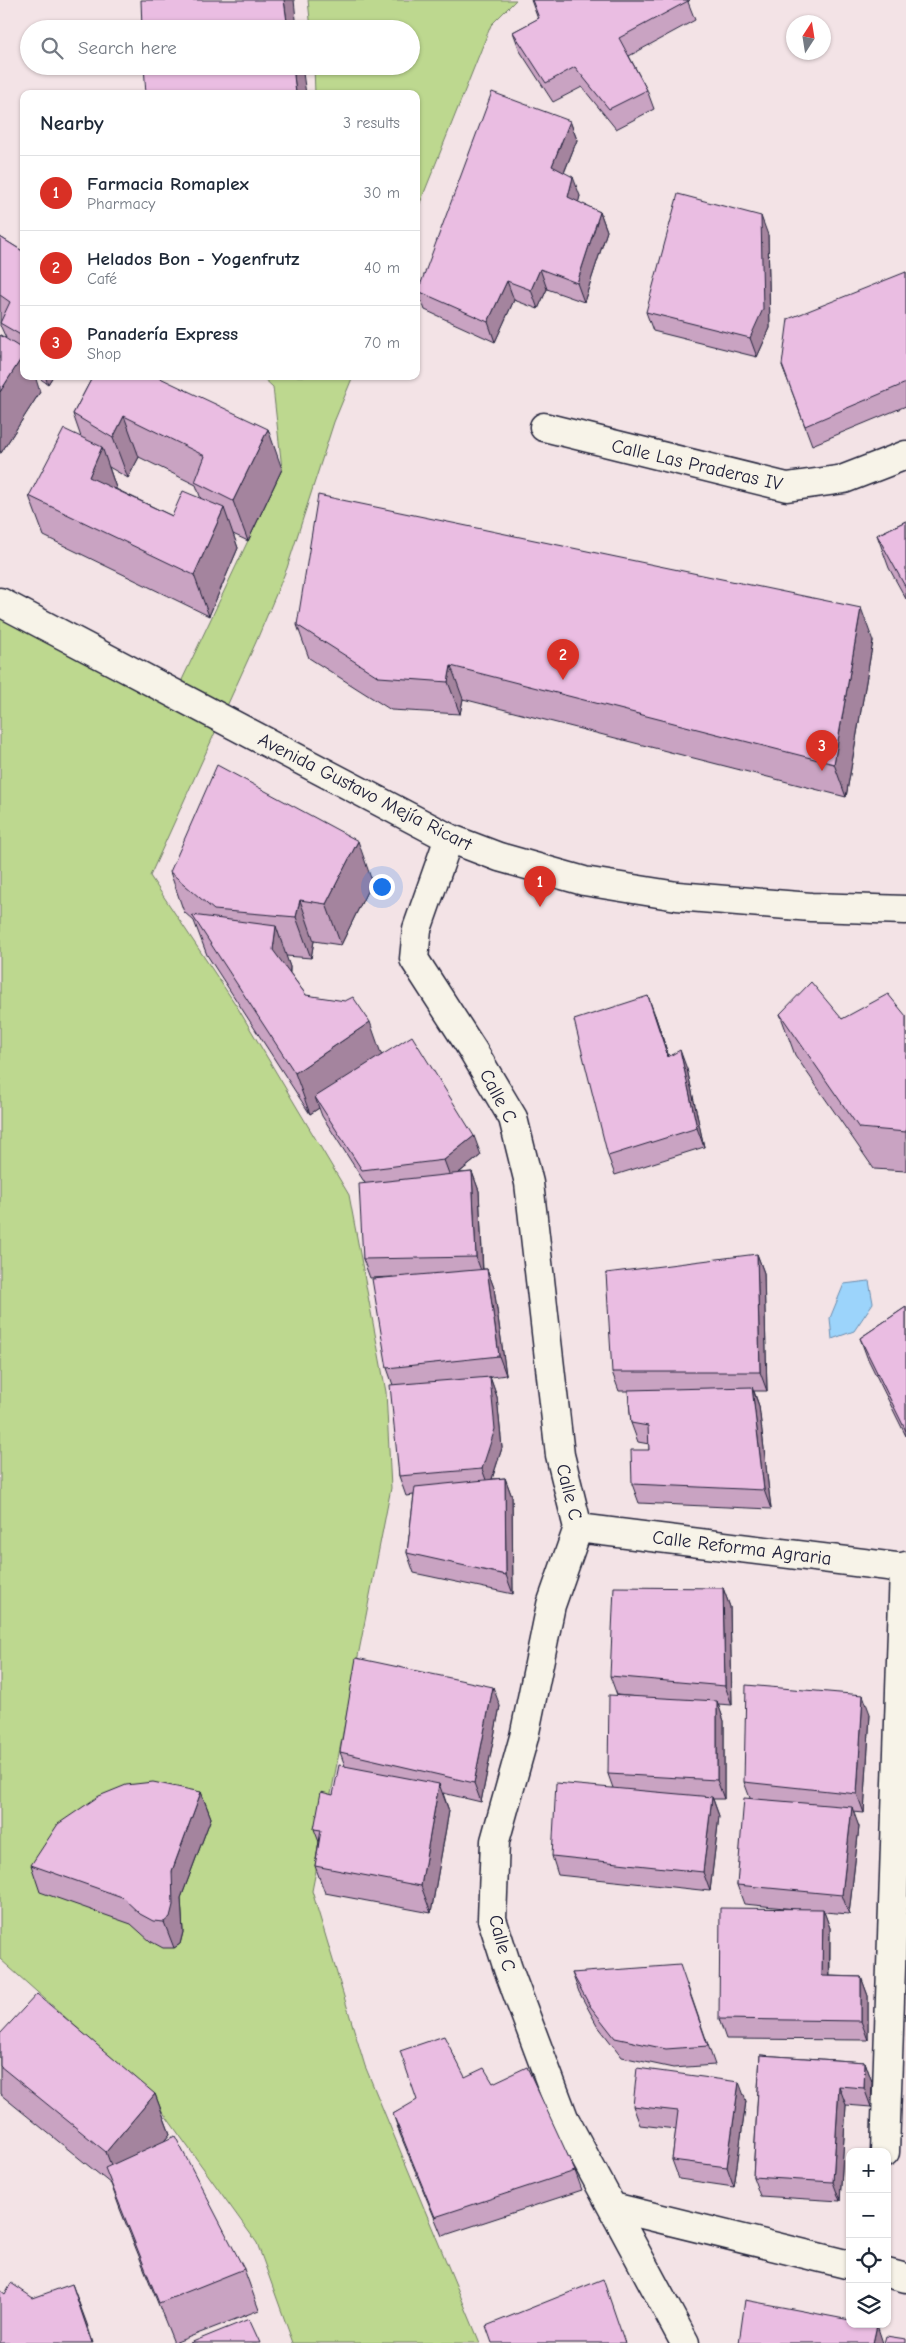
<!DOCTYPE html>
<html lang="en">
<head>
<meta charset="utf-8">
<style>
	body { margin:0; font-family:"Comic Neue",sans-serif; background:#f6f6f7; color:#1f2937 }
	.controls { position:absolute; right:15px; bottom:15px; display:grid; overflow:hidden; border-radius:10px; box-shadow:0 1px 4px #0004 }
	.controls button { width:45px; height:45px; display:grid; place-items:center; padding:0; border:0; border-bottom:1px solid #e0e1e3; background:#fff; color:#1f2937; font:25px sans-serif }
	.compass { position:absolute; left:786px; top:15px; width:45px; height:45px; border-radius:50%; background:#fff; box-shadow:0 1px 4px #0004; rotate:12deg }
	.you { position:absolute; left:381px; top:886px; width:18px; height:18px; margin:-12px; border:4px solid #fff; border-radius:50%; background:#1a73e8; box-shadow:0 0 0 8px #1a73e833 }
	.badge { display:grid; place-items:center; width:32px; height:32px; border-radius:50%; background:#d93025; color:#fff; font-size:16px; font-weight:700 }
	.pin { position:absolute; translate:-50% -41px; filter:drop-shadow(0 1px 2px #0008) }
	.pin::after { content:''; position:absolute; top:26px; width:18px; height:15px; background:inherit; clip-path:polygon(0 0,100% 0,50% 100%) }
	.list { margin:0; padding:0; list-style:none }
	h2 { display:flex; justify-content:space-between; align-items:center; height:65px; margin:0; padding:0 20px; font-size:21px }
	h2 small { font-size:16px; font-weight:400; color:#747a83 }
	.list li { display:grid; grid-template-columns:32px 1fr auto; gap:15px; align-items:center; box-sizing:border-box; height:75px; padding:0 20px; border-top:1px solid #e0e1e3 }
	.list b { display:block; font-size:19px; white-space:nowrap }
	.list p { margin:0; font-size:16px; white-space:nowrap; color:#747a83 }
	.list em { font-size:16px; font-style:normal; color:#747a83 }
	.icon { flex:none; width:28px; height:28px; fill:none; stroke:currentColor; stroke-width:2; stroke-linecap:round; stroke-linejoin:round }
	.map { position:relative; flex:none; width:906px; height:2343px; overflow:hidden }
	.search { position:absolute; background:#fff; box-shadow:0 1px 4px #0004; left:20px; top:20px; width:400px; height:55px; display:flex; align-items:center; gap:12px; box-sizing:border-box; padding:0 18px; border-radius:28px; color:#747a83; font-size:19px }
	.panel { position:absolute; background:#fff; box-shadow:0 1px 4px #0004; left:20px; top:90px; width:400px; height:290px; border-radius:10px }
	.map>svg:first-child { display:block }
</style>
</head>
<body>
<div class="map">
<svg width="906" height="2343" viewBox="0 0 906 2343">
	<rect width="100%" height="100%" fill="#f3e3e6"/>
	<filter id="ink" filterUnits="userSpaceOnUse"><feTurbulence type="fractalNoise" baseFrequency=".02" numOctaves="2"/><feDisplacementMap in="SourceGraphic" scale="10" xChannelSelector="R" yChannelSelector="G"/><feConvolveMatrix kernelMatrix="1 2 1 2 8 2 1 2 1" color-interpolation-filters="sRGB"/></filter>
	<g filter="url(#ink)">
		<path fill="#bdd88f" stroke="#707d65" d="M 308,0 L 516,0 L 491,25 L 416,213 L 416,94 L 315,94 L 314,66 L 411,66 L 411,29 L 311,29 Z
			M 261,376 L 353,376 L 334,422 L 287,568 L 256,642 L 150,876 L 236,1005 L 349,1195 L 386,1392 L 391,1488 L 312,1891 L 365,2066 L 480,2343 L 293,2343 L 257,2243 L 147,2090 L 0,1959 L 0,607 L 172,701 L 282,469 L 273,387 Z"/>
		<path fill="#9cd4fb" stroke="#6b8dae" d="M 869,1281 L 873,1303 L 854,1331 L 832,1339 L 830,1318 L 844,1284 Z"/>
		<g fill="none" stroke-linecap="round" stroke-linejoin="round">
			<defs>
				<path id="street" d="M 544,427 L 787,487 L 844,479 L 906,455
					M 449,838 L 417,929 L 414,959 L 472,1049 L 513,1118 L 529,1183 L 560,1455 L 578,1528 L 551,1605 L 524,1737 L 495,1841 L 492,1919 L 508,1969 L 564,2118 L 685,2343
					M 578,1528 L 904,1568 L 906,1566
					M 885,2152 L 904,1568
					M 613,2207 L 850,2265
					M 887,2273 L 906,2278"/>
				<path id="secondary" d="M 0,602 L 449,838 L 499,857 L 584,881 L 677,896 L 811,907 L 906,910"/>
			</defs>
			<use href="#street" stroke="#22223b" stroke-width="31"/>
			<use href="#secondary" stroke="#22223b" stroke-width="31"/>
			<use href="#street" stroke="#f7f3e8" stroke-width="28"/>
			<use href="#secondary" stroke="#f7f3e8" stroke-width="28"/>
		</g>
		<path fill="#c9a3c2" stroke="#22223b" fill-rule="evenodd" d="M 531,0 L 690,0 L 688,2 L 695,20 L 629,56 L 647,90 L 654,109 L 616,129 L 582,87 L 553,102 L 520,51 L 513,32 L 538,19 Z
			M 570,121 L 577,140 L 564,173 L 580,196 L 578,202 L 600,212 L 607,231 L 584,302 L 547,289 L 538,309 L 514,300 L 495,342 L 425,310 L 418,291 Z
			M 768,235 L 770,328 L 757,357 L 653,331 L 646,312 Z
			M 0,237 L 24,252 L 24,376 L 40,392 L 1,453 L 0,453 L 0,335 L 6,338 L 1,327 L 0,326 Z
			M 906,272 L 906,406 L 812,445 L 782,365 Z
			M 36,376 L 53,376 L 48,384 Z
			M 93,376 L 282,469 L 248,541 L 233,534 L 238,548 L 209,616 L 44,536 L 29,496 L 81,437 L 73,414 ZM 139,457 L 196,485 L 201,499 L 172,516 L 116,489 L 116,488 L 109,467 L 128,478 Z
			M 906,521 L 906,599 L 889,568 L 877,535 Z
			M 297,625 L 873,641 L 846,797 L 463,699 L 460,714 L 391,710 L 309,658 Z
			M 170,872 L 372,881 L 341,945 L 314,941 L 311,958 L 286,956 L 290,967 L 290,973 L 306,995 L 382,1055 L 481,1155 L 459,1173 L 472,1172 L 479,1191 L 483,1269 L 487,1269 L 494,1288 L 506,1375 L 484,1378 L 490,1377 L 497,1397 L 502,1448 L 492,1479 L 505,1478 L 512,1497 L 513,1594 L 414,1573 L 407,1553 L 414,1495 L 406,1496 L 399,1476 L 393,1385 L 387,1368 L 393,1277 L 370,1278 L 363,1259 L 365,1183 L 322,1116 L 319,1108 L 310,1114 L 207,955 L 194,921 L 184,912 Z
			M 780,1014 L 842,1019 L 906,1016 L 906,1171 L 874,1169 L 795,1055 Z
			M 655,1015 L 669,1057 L 687,1069 L 704,1147 L 615,1175 L 608,1156 Z
			M 757,1254 L 764,1273 L 767,1391 L 754,1391 L 759,1406 L 771,1509 L 639,1503 L 632,1484 L 649,1450 L 649,1444 L 638,1442 L 631,1423 L 628,1391 L 619,1391 L 612,1372 Z
			M 906,1307 L 906,1436 L 867,1357 L 860,1338 Z
			M 723,1588 L 730,1607 L 732,1705 L 718,1704 L 724,1721 L 724,1799 L 713,1799 L 719,1816 L 710,1891 L 558,1875 L 552,1856 L 613,1788 L 608,1774 L 638,1697 L 617,1695 L 610,1676 Z
			M 500,1706 L 481,1802 L 443,1793 L 449,1811 L 431,1913 L 325,1893 L 315,1866 L 319,1842 L 314,1829 L 333,1795 L 345,1766 L 340,1752 Z
			M 870,1714 L 864,1813 L 853,1812 L 859,1827 L 849,1914 L 824,1912 L 830,1928 L 830,1976 L 861,1977 L 868,1996 L 868,2040 L 726,2039 L 719,2019 L 795,1909 L 744,1904 L 737,1885 L 750,1798 L 744,1782 Z
			M 201,1792 L 211,1818 L 181,1898 L 183,1932 L 180,1944 L 174,1948 L 163,1948 L 150,1941 L 131,1924 L 40,1892 L 31,1865 Z
			M 572,1973 L 687,1984 L 715,2065 L 673,2068 L 622,2057 L 597,2025 L 579,1992 Z
			M 0,2034 L 155,2094 L 170,2134 L 163,2142 L 244,2269 L 259,2310 L 174,2343 L 120,2209 L 111,2184 L 0,2094 Z
			M 760,2055 L 865,2062 L 872,2082 L 871,2107 L 846,2105 L 840,2201 L 760,2196 L 753,2177 Z
			M 465,2077 L 493,2083 L 575,2171 L 582,2190 L 442,2236 L 400,2134 L 393,2114 Z
			M 746,2101 L 734,2187 L 679,2179 L 672,2160 L 676,2129 L 640,2125 L 633,2106 Z"/>
		<path fill="#a4849e" stroke="#22223b" d="M 284,0 L 294,0 L 297,29 L 288,29 Z
			M 293,66 L 302,66 L 306,94 L 296,94 Z
			M 570,121 L 577,140 L 559,185 L 552,166 Z
			M 573,177 L 580,196 L 575,216 L 568,197 Z
			M 600,212 L 607,231 L 584,302 L 577,283 Z
			M 761,216 L 768,235 L 770,328 L 757,357 L 750,338 Z
			M 540,269 L 547,289 L 538,309 L 531,290 Z
			M 507,281 L 514,300 L 495,342 L 488,322 Z
			M 24,354 L 24,376 L 35,376 L 40,392 L 1,453 L 0,450 L 0,392 Z
			M 45,376 L 53,376 L 48,384 Z
			M 124,416 L 139,457 L 128,478 L 113,438 Z
			M 268,429 L 282,469 L 248,541 L 233,501 Z
			M 102,447 L 116,488 L 104,517 L 89,477 Z
			M 224,508 L 238,548 L 209,616 L 194,575 Z
			M 861,608 L 873,641 L 846,797 L 834,764 Z
			M 451,666 L 463,699 L 460,714 L 448,682 Z
			M 358,841 L 372,881 L 341,945 L 326,904 Z
			M 300,900 L 314,941 L 311,958 L 296,917 Z
			M 276,926 L 290,967 L 288,991 L 273,950 Z
			M 648,996 L 655,1015 L 675,1076 L 668,1057 Z
			M 370,1022 L 384,1062 L 315,1097 L 319,1108 L 310,1114 L 295,1073 Z
			M 680,1050 L 687,1069 L 704,1147 L 697,1128 Z
			M 474,1136 L 481,1155 L 451,1179 L 444,1160 Z
			M 472,1172 L 479,1191 L 483,1276 L 476,1257 Z
			M 757,1254 L 764,1273 L 767,1391 L 760,1372 Z
			M 487,1269 L 494,1288 L 506,1375 L 499,1356 Z
			M 490,1377 L 497,1397 L 502,1448 L 489,1488 L 482,1469 Z
			M 752,1387 L 759,1406 L 771,1509 L 764,1490 Z
			M 505,1478 L 512,1497 L 513,1594 L 506,1575 Z
			M 723,1588 L 730,1607 L 732,1705 L 725,1686 Z
			M 493,1687 L 500,1706 L 481,1802 L 474,1783 Z
			M 863,1695 L 870,1714 L 864,1813 L 857,1794 Z
			M 717,1701 L 724,1721 L 724,1799 L 717,1780 Z
			M 439,1784 L 449,1811 L 431,1913 L 421,1886 Z
			M 201,1792 L 211,1818 L 181,1898 L 183,1932 L 180,1944 L 174,1948 L 164,1922 L 172,1871 Z
			M 712,1797 L 719,1816 L 710,1891 L 703,1872 Z
			M 852,1807 L 859,1827 L 849,1914 L 842,1895 Z
			M 823,1909 L 830,1928 L 829,1995 L 822,1976 Z
			M 861,1977 L 868,1996 L 868,2040 L 861,2021 Z
			M 865,2062 L 872,2082 L 871,2107 L 864,2088 Z
			M 739,2082 L 746,2101 L 734,2187 L 727,2167 Z
			M 839,2086 L 846,2105 L 840,2201 L 833,2182 Z
			M 155,2094 L 170,2134 L 121,2192 L 106,2152 Z
			M 72,2284 L 87,2324 L 93,2343 L 92,2343 Z
			M 877,2325 L 883,2343 L 873,2343 Z"/>
		<path fill="#eabde2" stroke="#22223b" d="M 141,0 L 284,0 L 288,29 L 142,29 Z
			M 532,0 L 688,0 L 688,1 L 619,38 L 647,90 L 609,109 L 575,67 L 546,83 L 513,32 L 539,18 Z
			M 144,66 L 293,66 L 296,94 L 146,94 Z
			M 492,92 L 570,121 L 552,166 L 573,177 L 568,197 L 600,212 L 577,283 L 540,269 L 531,290 L 507,281 L 488,322 L 418,291 Z
			M 678,194 L 761,216 L 763,309 L 750,338 L 646,312 Z
			M 0,237 L 24,252 L 24,337 L 0,323 L 10,302 L 0,295 Z
			M 906,272 L 906,383 L 805,426 L 782,365 L 788,319 Z
			M 0,335 L 24,350 L 24,354 L 0,392 Z
			M 93,376 L 156,376 L 268,429 L 233,501 L 195,482 L 205,456 L 124,416 L 113,438 L 73,414 Z
			M 64,429 L 102,447 L 89,477 L 172,516 L 183,491 L 224,508 L 194,575 L 29,496 Z
			M 318,495 L 861,608 L 834,764 L 451,666 L 448,682 L 379,677 L 297,625 Z
			M 906,521 L 906,588 L 877,535 Z
			M 217,765 L 358,841 L 326,904 L 300,900 L 296,917 L 214,910 L 170,872 Z
			M 192,915 L 276,926 L 273,950 L 306,995 L 345,1001 L 353,997 L 370,1022 L 295,1073 Z
			M 811,982 L 842,1019 L 888,994 L 906,1016 L 906,1132 L 859,1128 L 780,1014 Z
			M 648,996 L 668,1057 L 680,1050 L 697,1128 L 608,1156 L 574,1020 Z
			M 412,1036 L 474,1136 L 444,1160 L 362,1170 L 315,1097 Z
			M 472,1172 L 476,1257 L 363,1259 L 359,1184 Z
			M 757,1254 L 760,1372 L 612,1372 L 606,1273 Z
			M 487,1269 L 499,1356 L 387,1368 L 372,1279 Z
			M 906,1307 L 906,1431 L 860,1338 Z
			M 490,1377 L 495,1429 L 482,1469 L 399,1476 L 390,1385 Z
			M 752,1387 L 764,1490 L 632,1484 L 631,1450 L 649,1450 L 648,1426 L 631,1423 L 628,1390 Z
			M 505,1478 L 506,1575 L 407,1553 L 415,1487 Z
			M 614,1587 L 723,1588 L 725,1686 L 610,1676 Z
			M 356,1658 L 493,1687 L 474,1783 L 340,1752 Z
			M 746,1685 L 863,1695 L 857,1794 L 744,1782 Z
			M 609,1695 L 717,1701 L 717,1780 L 608,1774 Z
			M 339,1765 L 439,1784 L 421,1886 L 315,1866 L 321,1830 L 314,1829 L 321,1792 L 333,1795 Z
			M 153,1782 L 201,1792 L 172,1871 L 173,1905 L 170,1917 L 164,1922 L 153,1921 L 140,1914 L 122,1897 L 31,1865 L 58,1824 L 99,1796 L 126,1785 Z
			M 556,1783 L 712,1797 L 703,1872 L 552,1856 Z
			M 744,1798 L 852,1807 L 842,1895 L 737,1885 Z
			M 720,1908 L 823,1909 L 822,1976 L 861,1977 L 861,2021 L 719,2019 Z
			M 680,1965 L 708,2046 L 666,2049 L 615,2038 L 590,2006 L 572,1973 Z
			M 37,1994 L 155,2094 L 106,2152 L 0,2066 L 0,2034 Z
			M 444,2036 L 465,2077 L 484,2068 L 493,2083 L 527,2067 L 575,2171 L 435,2217 L 393,2114 L 417,2100 L 400,2051 Z
			M 760,2055 L 865,2062 L 864,2088 L 839,2086 L 833,2182 L 753,2177 Z
			M 637,2068 L 739,2082 L 727,2167 L 672,2160 L 678,2111 L 633,2106 Z
			M 175,2136 L 244,2269 L 159,2303 L 105,2168 Z
			M 603,2279 L 625,2343 L 492,2343 L 486,2326 Z
			M 11,2283 L 33,2298 L 72,2284 L 92,2343 L 0,2343 L 0,2290 L 5,2294 Z
			M 745,2300 L 850,2320 L 850,2324 L 871,2324 L 877,2325 L 873,2343 L 739,2343 Z
			M 249,2319 L 260,2343 L 190,2343 Z
			M 886,2336 L 906,2339 L 906,2343 L 884,2343 Z"/>
	</g>
	<g text-anchor="middle" dominant-baseline="central" stroke-width="4" stroke-linejoin="round" paint-order="stroke">
		<g font-size="19" fill="#22223b" stroke="#f7f3e8">
			<text transform="translate(697 465) rotate(13)">Calle Las Praderas IV</text>
			<text transform="translate(365 792) rotate(27)">Avenida Gustavo Mejía Ricart</text>
			<text transform="translate(498 1096) rotate(62)">Calle C</text>
			<text transform="translate(569 1492) rotate(76)">Calle C</text>
			<text transform="translate(742 1548) rotate(7)">Calle Reforma Agraria</text>
			<text transform="translate(502 1943) rotate(75)">Calle C</text>
		</g>
	</g>
</svg>
<div class="controls">
<button>+</button>
<button>−</button>
<button><svg class="icon" aria-label="locate" viewBox="0 0 24 24"><circle cx="12" cy="12" r="6"/><path d="M12 2v4M12 18v4M2 12h4M18 12h4"/></svg></button>
<button><svg class="icon" aria-label="layers" viewBox="0 0 24 24"><path d="M12 4l9 5-9 5-9-5zM3 14l9 5 9-5"/></svg></button>
</div>
<svg class="compass" viewBox="-18 -18 36 36"><path d="M0-13l5 13h-10z" fill="#e53935"/><path d="M0 13l5-13h-10z" fill="#747a83"/></svg>
<div class="you"></div>
<div class="pin badge" style="left:540px;top:907px">1</div>
<div class="pin badge" style="left:563px;top:680px">2</div>
<div class="pin badge" style="left:822px;top:771px">3</div>
<div class="search"><svg class="icon" aria-label="search" viewBox="0 0 24 24"><circle cx="10" cy="10" r="6"/><path d="M15 15l6 6"/></svg>Search here</div>
<section class="panel">
<h2>Nearby<small>3 results</small></h2>
<ul class="list">
<li><span class="badge">1</span><div><b>Farmacia Romaplex</b><p>Pharmacy</p></div><em>30 m</em></li>
<li><span class="badge">2</span><div><b>Helados Bon - Yogenfrutz</b><p>Café</p></div><em>40 m</em></li>
<li><span class="badge">3</span><div><b>Panadería Express</b><p>Shop</p></div><em>70 m</em></li>
</ul>
</section>
</div>
</body>
</html>
